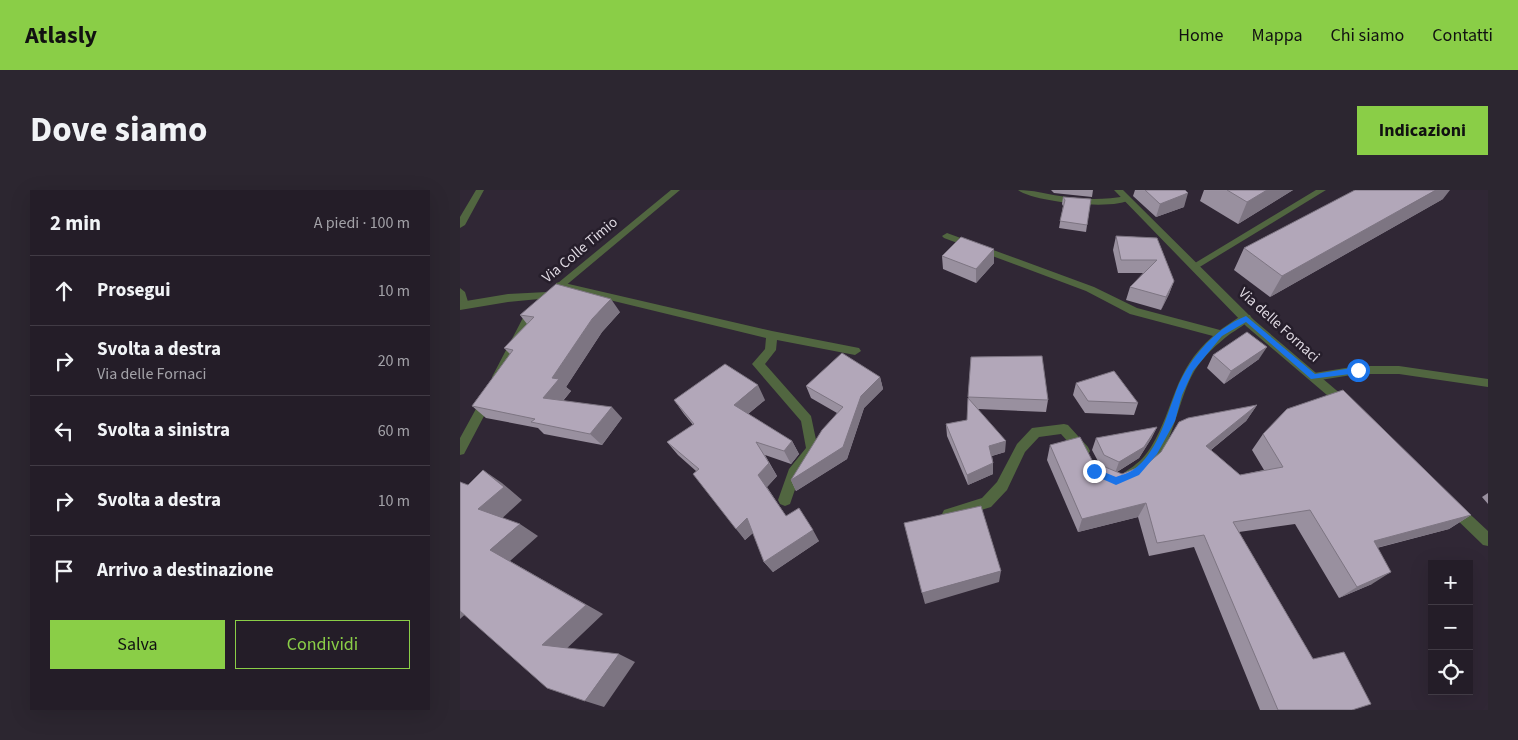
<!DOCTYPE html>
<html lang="it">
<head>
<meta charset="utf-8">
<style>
	body { margin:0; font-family:"Source Sans 3",sans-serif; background:#2c2630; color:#f1f3f6 }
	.controls { position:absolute; right:15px; bottom:15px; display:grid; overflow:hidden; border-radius:0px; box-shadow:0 5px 20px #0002 }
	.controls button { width:45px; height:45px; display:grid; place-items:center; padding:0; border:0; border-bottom:1px solid #413b45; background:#241d28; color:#f1f3f6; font:25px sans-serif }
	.stop { position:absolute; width:15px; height:15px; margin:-11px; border:4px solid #1a73e8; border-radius:50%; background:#fff }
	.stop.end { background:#1a73e8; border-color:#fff; box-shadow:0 1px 5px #0008 }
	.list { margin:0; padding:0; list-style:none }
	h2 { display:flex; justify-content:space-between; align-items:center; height:65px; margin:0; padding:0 20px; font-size:21px }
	h2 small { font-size:16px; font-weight:400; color:#a3a2a8 }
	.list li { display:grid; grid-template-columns:32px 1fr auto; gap:15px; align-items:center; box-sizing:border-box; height:70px; padding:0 20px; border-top:1px solid #413b45 }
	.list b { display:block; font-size:19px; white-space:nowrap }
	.list p { margin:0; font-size:16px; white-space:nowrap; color:#a3a2a8 }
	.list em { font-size:16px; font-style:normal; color:#a3a2a8 }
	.actions { display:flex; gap:10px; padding:15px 20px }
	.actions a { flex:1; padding:11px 0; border:1px solid #8ace47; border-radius:0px; text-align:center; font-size:18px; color:#8ace47 }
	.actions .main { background:#8ace47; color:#111 }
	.icon { flex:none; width:28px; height:28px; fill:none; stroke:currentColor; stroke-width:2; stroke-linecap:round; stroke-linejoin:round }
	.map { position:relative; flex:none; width:1028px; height:520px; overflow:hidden; border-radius:0px }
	header { display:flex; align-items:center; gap:30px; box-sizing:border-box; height:70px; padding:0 25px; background:#8ace47; color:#111 }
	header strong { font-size:24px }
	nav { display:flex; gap:28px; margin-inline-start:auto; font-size:18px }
	.intro { display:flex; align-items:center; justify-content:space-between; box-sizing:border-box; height:120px; padding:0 30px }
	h1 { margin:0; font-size:35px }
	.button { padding:12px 22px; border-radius:0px; background:#8ace47; color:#111; font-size:18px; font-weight:700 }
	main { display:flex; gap:30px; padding:0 30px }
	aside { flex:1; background:#241d28; border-radius:0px; box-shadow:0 5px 20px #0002 }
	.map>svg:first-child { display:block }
</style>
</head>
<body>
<header>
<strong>Atlasly</strong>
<nav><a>Home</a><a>Mappa</a><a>Chi siamo</a><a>Contatti</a></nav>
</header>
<div class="intro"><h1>Dove siamo</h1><a class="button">Indicazioni</a></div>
<main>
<aside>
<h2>2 min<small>A piedi · 100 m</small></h2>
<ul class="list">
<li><svg class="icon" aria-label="ahead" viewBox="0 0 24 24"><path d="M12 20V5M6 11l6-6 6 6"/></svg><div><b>Prosegui</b></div><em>10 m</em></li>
<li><svg class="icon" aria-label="right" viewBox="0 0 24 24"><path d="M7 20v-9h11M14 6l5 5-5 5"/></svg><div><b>Svolta a destra</b><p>Via delle Fornaci</p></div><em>20 m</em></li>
<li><svg class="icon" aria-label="left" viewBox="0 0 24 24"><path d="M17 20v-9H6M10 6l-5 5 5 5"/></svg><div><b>Svolta a sinistra</b></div><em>60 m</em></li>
<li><svg class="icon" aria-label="right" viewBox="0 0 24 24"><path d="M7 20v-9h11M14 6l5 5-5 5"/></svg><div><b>Svolta a destra</b></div><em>10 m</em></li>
<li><svg class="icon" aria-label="arrive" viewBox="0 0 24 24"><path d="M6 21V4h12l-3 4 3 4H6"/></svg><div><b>Arrivo a destinazione</b></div></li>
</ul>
<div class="actions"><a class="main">Salva</a><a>Condividi</a></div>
</aside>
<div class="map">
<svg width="1028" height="520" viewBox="0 0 1028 520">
	<rect width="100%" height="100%" fill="#302735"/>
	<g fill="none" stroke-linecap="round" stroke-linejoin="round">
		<path fill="#516640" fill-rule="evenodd" d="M 16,0 L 24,0 L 5,35 L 0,38 L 0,27 Z
			M 558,0 C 573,0 586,4 600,6 C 623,10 645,10 667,6 L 671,9 C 656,21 573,12 558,0 Z
			M 856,0 L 866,0 L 738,78 L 732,78 L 730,76 Z
			M 487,43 L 634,97 L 677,118 L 760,140 L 782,125 L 790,125 L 791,128 C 786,135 777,139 770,144 C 757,154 744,166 735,180 C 713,216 715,275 668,292 L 663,290 L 662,286 C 665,280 671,279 676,274 C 682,270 687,263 691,257 C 716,216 712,182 753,146 L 670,124 L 626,101 L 484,48 L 482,46 Z
			M 100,92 L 312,141 L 399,158 L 401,161 L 395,165 L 317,150 L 316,160 L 305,174 L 351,226 L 358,259 L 340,285 L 330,314 L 325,316 L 320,314 L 318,310 L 329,279 L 346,258 L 341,231 L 292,174 L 305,159 L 306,148 L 96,97 L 96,93 Z
			M 0,98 L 5,102 L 9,115 L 8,118 L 0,117 Z
			M 898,176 L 939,176 L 1028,189 L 1028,197 L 939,184 L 898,184 L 854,191 L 848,187 L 854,183 Z
			M 604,234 L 608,235 L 628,257 L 630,261 L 628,265 L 620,265 L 601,244 L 579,247 L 565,262 L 547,300 L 531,317 L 489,330 L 484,328 L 482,324 L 484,320 L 522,308 L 537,292 L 557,254 L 572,238 Z"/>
		<path fill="#516640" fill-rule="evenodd" d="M 211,0 L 220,0 L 104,97 L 74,127 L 42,190 L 34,190 L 32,187 L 66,122 L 79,109 L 48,112 L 0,120 L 0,112 L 48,104 L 87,102 Z
			M 654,0 L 663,0 L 794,130 L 889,211 L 891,214 L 889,217 L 881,217 L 786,136 Z
			M 27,204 L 33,209 L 4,264 L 0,265 L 0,248 L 23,206 Z
			M 994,312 L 999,314 L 1028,341 L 1028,356 L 1023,355 L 989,322 L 987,318 L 989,314 Z"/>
	</g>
	<path fill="#99909f" d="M 591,0 L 633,0 L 632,7 L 594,3 Z
		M 675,0 L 725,0 L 724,17 L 696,27 L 673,6 Z
		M 744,0 L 833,0 L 778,34 L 740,11 Z
		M 603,7 L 631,9 L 626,42 L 599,38 L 603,16 L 602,14 Z
		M 983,9 L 810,107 L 774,80 L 784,58 Z
		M 656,46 L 697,48 L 714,91 L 709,104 L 701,120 L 666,110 L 670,97 L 683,83 L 658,83 L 653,60 Z
		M 482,66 L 534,73 L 516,93 L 483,79 Z
		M 160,122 L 142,142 L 106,197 L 111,201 L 103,211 L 162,228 L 142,255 L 84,244 L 78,238 L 26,228 L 12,216 L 50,164 L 44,158 L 67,134 L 60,125 Z
		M 753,165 L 799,169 L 764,194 L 747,178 Z
		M 511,167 L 588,210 L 586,222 L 518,219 L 545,262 L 532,266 L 533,273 L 533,284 L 508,295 L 487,246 L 486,234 L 507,230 Z
		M 420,187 L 423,199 L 404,218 L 387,269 L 336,301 L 331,290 L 377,223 L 351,208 L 346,196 Z
		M 616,193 L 678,213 L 674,225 L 625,223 L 613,205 Z
		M 214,210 L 305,210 L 288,224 L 332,251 L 339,264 L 331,274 L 305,265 L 317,286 L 307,297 L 326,326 L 359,351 L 313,382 L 304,372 L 293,343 L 285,350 L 236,281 L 218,265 L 207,252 L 233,235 L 224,224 Z
		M 797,215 L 786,231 L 751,260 L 780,285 L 804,280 L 792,260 L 803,244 L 1011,325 L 989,339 L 917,358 L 912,394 L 879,408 L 835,334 L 779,342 L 853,469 L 892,520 L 800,520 L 734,357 L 689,366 L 678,327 L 618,342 L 587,270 L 590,255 L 640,275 L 632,260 L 636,248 L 697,237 L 691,249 L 679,268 L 657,282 L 662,284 L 687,274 Z
		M 1028,303 L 1028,314 L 1022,307 Z"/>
	<path fill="#7d7582" d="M 807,0 L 833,0 L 778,34 L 787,12 Z
		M 976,0 L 990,0 L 983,9 L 810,107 L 822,86 Z
		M 728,3 L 724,17 L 696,27 L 700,14 Z
		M 534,59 L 534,73 L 516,93 L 516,79 Z
		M 714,91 L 709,104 L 701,120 L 706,107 Z
		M 151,109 L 160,122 L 142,142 L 106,197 L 111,201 L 95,220 L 83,208 L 92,188 L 132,129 Z
		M 807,157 L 799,169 L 764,194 L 771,181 Z
		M 420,187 L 423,199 L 404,218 L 387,269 L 336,301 L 331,290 L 401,206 Z
		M 298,195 L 305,210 L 282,229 L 274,215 Z
		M 797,215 L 786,231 L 737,271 L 746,256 Z
		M 152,217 L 162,228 L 142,255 L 130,244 Z
		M 697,237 L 691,249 L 679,268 L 655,283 L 659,272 Z
		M 332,251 L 339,264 L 331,274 L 324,261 Z
		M 546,251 L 545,262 L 528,267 L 529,256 Z
		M 309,273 L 317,286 L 306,298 L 298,285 Z
		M 533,273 L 533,284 L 508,295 L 507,285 Z
		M 23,280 L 42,293 L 62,310 L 38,332 L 18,319 Z
		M 686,313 L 678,327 L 618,342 L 622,329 Z
		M 1011,325 L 989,339 L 896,363 L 914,351 Z
		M 287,328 L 296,340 L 285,350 L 276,339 Z
		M 60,334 L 78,346 L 50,371 L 143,424 L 102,463 L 82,455 L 30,360 Z
		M 353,340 L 359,351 L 313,382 L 304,372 Z
		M 541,381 L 539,392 L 465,414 L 462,403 Z
		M 931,382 L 912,394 L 879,408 L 897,397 Z
		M 0,415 L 11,419 L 0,429 Z
		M 159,464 L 175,472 L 144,517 L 125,511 Z"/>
	<path fill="#b2a7b9" stroke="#7d7582" d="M 685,0 L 725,0 L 728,3 L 700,14 Z
		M 767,0 L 807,0 L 787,12 Z
		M 895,0 L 976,0 L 822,86 L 784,58 Z
		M 603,7 L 631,9 L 627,35 L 600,31 L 605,10 Z
		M 656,46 L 697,48 L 714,91 L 706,107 L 670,97 L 697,70 L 661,70 Z
		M 501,47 L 534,59 L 516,79 L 482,66 Z
		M 96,94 L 151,109 L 132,129 L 92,188 L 99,189 L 83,208 L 152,217 L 130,244 L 71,232 L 75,229 L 12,216 L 53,160 L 44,158 L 74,127 L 60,125 Z
		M 787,142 L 807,157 L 771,181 L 753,165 Z
		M 382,163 L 420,187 L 401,206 L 383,257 L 331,290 L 362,240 L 383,217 L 346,196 Z
		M 582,166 L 588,210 L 508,207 L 511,167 Z
		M 265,174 L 298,195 L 274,215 L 332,251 L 324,261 L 296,252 L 309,273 L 298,285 L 326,326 L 339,318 L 353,340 L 304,372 L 287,328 L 276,339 L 233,284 L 239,279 L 207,252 L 234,234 L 214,210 Z
		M 654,181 L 678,213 L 628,211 L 616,193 Z
		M 883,200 L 1011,325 L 914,351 L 931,382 L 897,397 L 850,320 L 773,332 L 853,469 L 884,462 L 911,514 L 892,520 L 818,520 L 744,345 L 697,353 L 686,313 L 622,329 L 590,255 L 620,247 L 633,272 L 662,284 L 687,274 L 701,262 L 719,232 L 728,228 L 797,215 L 746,256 L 780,285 L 823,277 L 803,244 L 827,219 Z
		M 508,208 L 546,251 L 529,256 L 533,273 L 507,285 L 486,234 L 507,230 Z
		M 697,237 L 684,257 L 659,272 L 644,265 L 636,248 Z
		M 23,280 L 44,297 L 18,319 L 60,334 L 30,360 L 126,415 L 82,455 L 159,464 L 125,511 L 87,498 L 0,421 L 0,292 L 8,295 Z
		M 521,316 L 541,381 L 462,403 L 444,333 Z"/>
	<path fill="#1a73e8" d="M 786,126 L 855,184 L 898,177 L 902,180 L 898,183 L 851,189 L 786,132 L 762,146 L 733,181 L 722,205 L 715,231 L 697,264 L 679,285 L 656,295 L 631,284 L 630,281 L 634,278 L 656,287 C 661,285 669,283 673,280 C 696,264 705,231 714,207 C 725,173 753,139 786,126 Z"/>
	<g text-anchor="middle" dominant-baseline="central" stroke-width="5" stroke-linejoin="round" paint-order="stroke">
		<g font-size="15" fill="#dfd9e2" stroke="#261e2b">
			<text transform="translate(120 60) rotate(-40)">Via Colle Timio</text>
			<text transform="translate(819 135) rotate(42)">Via delle Fornaci</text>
		</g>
	</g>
</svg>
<div class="controls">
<button>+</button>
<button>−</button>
<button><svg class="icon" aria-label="locate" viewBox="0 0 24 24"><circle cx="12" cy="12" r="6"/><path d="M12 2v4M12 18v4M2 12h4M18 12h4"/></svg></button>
</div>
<div class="stop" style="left:898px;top:180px"></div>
<div class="stop end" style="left:634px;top:281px"></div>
</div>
</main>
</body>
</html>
